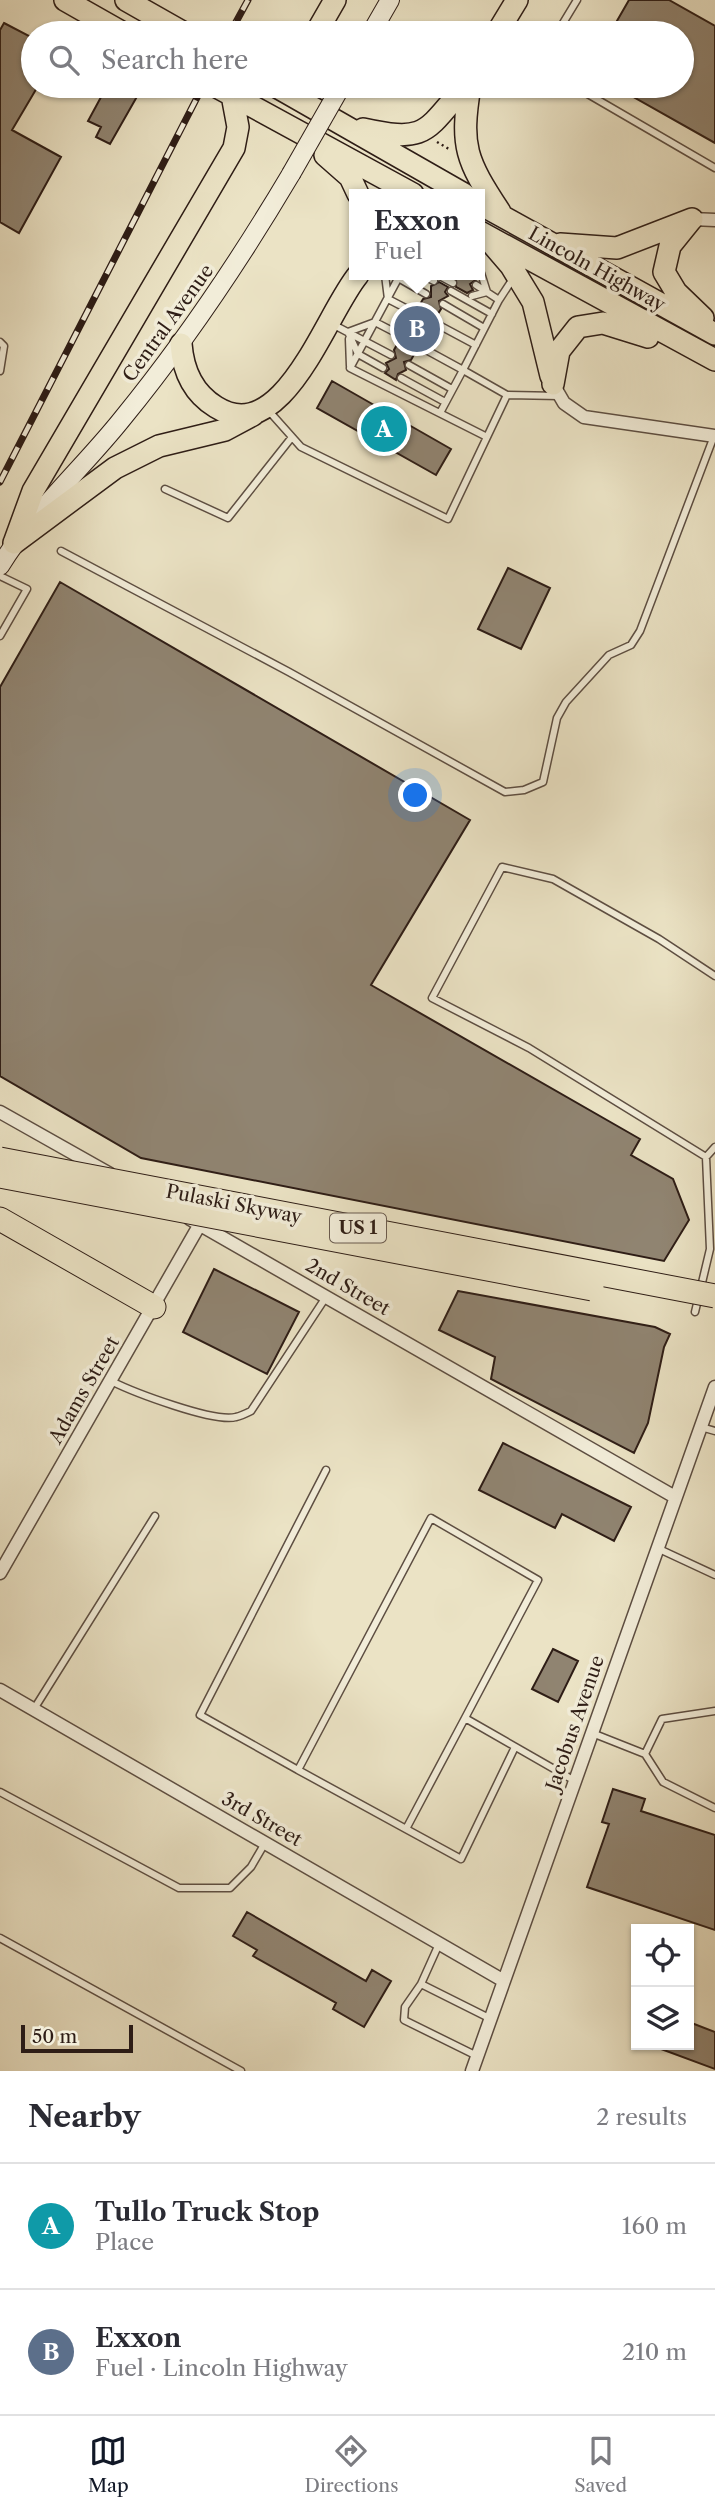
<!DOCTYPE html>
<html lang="en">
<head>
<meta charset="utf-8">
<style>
	body { margin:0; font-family:"Libre Caslon Text",serif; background:#f7f7f7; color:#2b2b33 }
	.controls { position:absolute; right:21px; bottom:21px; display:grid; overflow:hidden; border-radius:0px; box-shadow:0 2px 5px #0004 }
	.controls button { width:63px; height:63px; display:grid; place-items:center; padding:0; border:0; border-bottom:2px solid #e1e1e2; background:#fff; color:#2b2b33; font:35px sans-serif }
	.scale { position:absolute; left:21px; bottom:18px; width:112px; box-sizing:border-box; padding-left:7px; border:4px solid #2e1d16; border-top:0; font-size:19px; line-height:24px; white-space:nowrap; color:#2e1d16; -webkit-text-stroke:5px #f2edd9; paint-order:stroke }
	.you { position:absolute; left:416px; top:796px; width:24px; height:24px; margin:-18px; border:5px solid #fff; border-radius:50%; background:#1a73e8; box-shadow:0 0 0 10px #1a73e833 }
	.badge { display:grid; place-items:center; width:46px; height:46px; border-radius:50%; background:#111827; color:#fff; font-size:23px; font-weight:700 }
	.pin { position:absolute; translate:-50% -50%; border:4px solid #fff; box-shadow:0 2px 7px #0006 }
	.popup { position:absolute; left:349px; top:189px; width:136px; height:91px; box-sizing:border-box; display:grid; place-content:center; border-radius:0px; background:#fff; filter:drop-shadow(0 2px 5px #0005); font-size:23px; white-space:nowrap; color:#7c7c81 }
	.popup b { font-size:26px; color:#2b2b33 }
	.popup::after { content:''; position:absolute; left:50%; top:100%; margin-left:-14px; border:14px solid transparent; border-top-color:#fff }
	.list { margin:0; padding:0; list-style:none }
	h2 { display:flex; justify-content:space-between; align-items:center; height:91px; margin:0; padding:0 28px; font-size:30px }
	h2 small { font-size:23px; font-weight:400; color:#7c7c81 }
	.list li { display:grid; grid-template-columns:46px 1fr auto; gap:21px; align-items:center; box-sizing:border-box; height:126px; padding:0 28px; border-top:2px solid #e1e1e2 }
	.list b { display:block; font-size:26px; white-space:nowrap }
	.list p { margin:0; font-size:23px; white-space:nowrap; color:#7c7c81 }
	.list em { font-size:23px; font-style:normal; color:#7c7c81 }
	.icon { flex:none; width:38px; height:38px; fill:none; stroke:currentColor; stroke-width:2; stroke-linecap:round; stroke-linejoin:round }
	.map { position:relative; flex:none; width:715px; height:2071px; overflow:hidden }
	.search { position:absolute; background:#fff; box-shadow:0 2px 5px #0004; left:21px; right:21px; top:21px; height:77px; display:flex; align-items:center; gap:18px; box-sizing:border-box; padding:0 24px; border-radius:38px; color:#7c7c81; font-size:26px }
	.sheet { height:343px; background:#fff }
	nav { display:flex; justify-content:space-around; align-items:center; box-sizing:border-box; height:98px; border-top:2px solid #e1e1e2; background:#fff; font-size:19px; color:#7c7c81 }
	nav a { display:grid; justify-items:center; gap:4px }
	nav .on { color:#111827 }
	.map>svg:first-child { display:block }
</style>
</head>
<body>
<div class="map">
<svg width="715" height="2071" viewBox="0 0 715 2071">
	<rect width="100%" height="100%" fill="#ebe3c5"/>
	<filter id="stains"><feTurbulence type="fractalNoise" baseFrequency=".00286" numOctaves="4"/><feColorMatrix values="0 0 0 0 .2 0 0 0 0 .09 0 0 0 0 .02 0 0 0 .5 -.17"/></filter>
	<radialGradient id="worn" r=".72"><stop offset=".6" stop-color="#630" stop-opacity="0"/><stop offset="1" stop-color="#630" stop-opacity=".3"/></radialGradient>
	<path fill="#908471" stroke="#2e1d16" stroke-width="2" d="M 629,0 L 669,0 L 715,26 L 715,143 L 614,86 L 682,86 L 682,33 L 610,33 Z
		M 4,23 L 33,38 L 33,86 L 38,86 L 12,130 L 61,157 L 19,233 L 0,222 L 0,30 Z
		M 107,86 L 143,86 L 110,144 L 96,137 L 101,127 L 88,121 Z
		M 456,275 L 476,275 L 477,279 L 470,284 L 473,290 L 467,293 L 456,287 Z
		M 439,282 L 448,287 L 445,292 L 448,296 L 439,301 L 441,309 L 436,317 L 428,319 L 430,327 L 422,341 L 414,343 L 416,351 L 411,360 L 404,362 L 406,370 L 398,374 L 396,380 L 385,373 L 389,369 L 386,363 L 396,358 L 394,350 L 399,341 L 407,339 L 405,331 L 412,318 L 420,316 L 418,308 L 423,299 L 431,297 L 431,286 Z
		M 332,381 L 451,449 L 436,475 L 317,408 Z
		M 508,568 L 550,588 L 521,649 L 478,629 Z
		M 60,582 L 470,820 L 371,985 L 640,1139 L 631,1155 L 673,1179 L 689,1220 L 664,1261 L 141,1158 L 0,1076 L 0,687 Z
		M 214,1269 L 299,1312 L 267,1374 L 183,1332 Z
		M 458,1291 L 655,1327 L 670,1334 L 664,1347 L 648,1423 L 634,1453 L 491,1379 L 495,1357 L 439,1330 Z
		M 503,1443 L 631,1507 L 614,1541 L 562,1514 L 555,1528 L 479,1490 Z
		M 553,1649 L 578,1661 L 558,1702 L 532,1689 Z
		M 613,1789 L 645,1799 L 641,1811 L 715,1835 L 715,1930 L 587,1887 L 609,1824 L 602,1822 Z
		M 247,1912 L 366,1981 L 372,1970 L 391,1981 L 364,2027 L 333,2009 L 336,2003 L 253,1956 L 257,1950 L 233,1936 Z
		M 689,2022 L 715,2032 L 715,2069 L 653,2046 L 689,2045 Z"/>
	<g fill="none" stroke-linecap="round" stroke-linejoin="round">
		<defs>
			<path id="service" d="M 557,33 L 577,0
				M 574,86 L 715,168
				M 385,275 L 388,299 L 415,313
				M 393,275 L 426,294
				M 422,275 L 434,281
				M 438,275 L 453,283
				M 476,285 L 499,300
				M 451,291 L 492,314
				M 472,296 L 487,292 L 481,273
				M 443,304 L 484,328
				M 433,322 L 476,345
				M 334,325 L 391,355
				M 348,332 L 375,322 L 402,336
				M 348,332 L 358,354 L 383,368
				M 349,339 L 350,366
				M 0,342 L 4,346 L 0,371
				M 419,346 L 463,370 L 440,413
				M 409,365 L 452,389
				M 350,368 L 485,436
				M 350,368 L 400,275
				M 401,378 L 445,402
				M 507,395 L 560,396
				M 268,410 L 301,447 L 448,519 L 507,395 L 463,370 L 499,300 L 514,277
				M 165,489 L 228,518 L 292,437
				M 61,551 L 289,672 L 505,792 L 524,790 L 543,782 L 557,718 L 566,702 L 609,655 L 631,645 L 640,631 L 714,436
				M 0,576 L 27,589 L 0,636
				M 715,976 L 659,939 L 553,879 L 502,867 L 432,998 L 529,1048 L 706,1157 L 715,1147
				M 695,1312 L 710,1249 L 706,1157
				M 111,1381 C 133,1392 214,1423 236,1417 C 241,1416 247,1413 251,1411 L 326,1297
				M 701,1427 L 715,1431
				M 657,1548 L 715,1575
				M 34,1709 L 155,1516
				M 465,1718 L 538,1580 L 431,1518 L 298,1770 L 406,1829 L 465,1718 L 575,1781
				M 592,1733 L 645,1754 L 663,1782 L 715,1808
				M 645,1754 L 662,1719 L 715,1711
				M 298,1770 L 200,1715 L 326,1470
				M 0,1792 L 179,1888 L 230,1888 L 251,1867 L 265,1843
				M 406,1829 L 461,1859 L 515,1747
				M 0,1938 L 241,2071
				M 439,1944 L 421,1984 L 405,2007 L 404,2020 L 477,2056
				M 421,1984 L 491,2019"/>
			<path id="minor" d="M 692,219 L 715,220
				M 553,384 L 564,403 L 584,417 L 715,436
				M 0,1112 L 110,1174
				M 190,1219 L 675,1497
				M 0,1573 L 200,1224
				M 0,1690 L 504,1981
				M 472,2071 L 715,1387"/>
			<path id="secondary" d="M 371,33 L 390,0
				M 0,566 C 34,511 82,469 122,419 C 185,342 240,260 291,174"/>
			<path id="trunk" d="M 65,0 L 123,33
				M 126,0 L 184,33
				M 316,33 L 335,0
				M 497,33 L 517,0
				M 215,86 L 413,194
				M 275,86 L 464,194
				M 470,86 C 460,147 466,160 500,212
				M 363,129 C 427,143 425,132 465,86
				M 325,155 L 350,177 L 358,194
				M 480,204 L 715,334
				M 691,220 L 670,246 L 664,272 L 676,292 L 703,318
				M 480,232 L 715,360
				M 560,244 L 617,248 L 692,219
				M 493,245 L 511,266 L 533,302 L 551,376
				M 181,344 C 183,371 193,393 216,407 C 283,449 326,313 358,275
				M 553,384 L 559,351 L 578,327 L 603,323 L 648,337
				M 14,543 L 33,491 L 234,148 L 238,127 L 232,95
				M 14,543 L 115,468 L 159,446 L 225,430 L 253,415"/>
			<path id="motorway" d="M 0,1219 L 154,1307"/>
		</defs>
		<use href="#service" stroke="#5d4e42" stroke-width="9"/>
		<use href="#minor" stroke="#5d4e42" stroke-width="15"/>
		<use href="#secondary" stroke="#2e1d16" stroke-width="20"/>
		<use href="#trunk" stroke="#2e1d16" stroke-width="24"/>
		<use href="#motorway" stroke="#2e1d16" stroke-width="25"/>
		<path stroke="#2e1d16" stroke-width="2.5" stroke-dasharray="2 3.5" stroke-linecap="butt" d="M 202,28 L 211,33
			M 437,142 L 449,149"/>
		<use href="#service" stroke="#f2edd9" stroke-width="6"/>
		<use href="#minor" stroke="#f2edd9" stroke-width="12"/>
		<use href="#secondary" stroke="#f2edd9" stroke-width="18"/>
		<use href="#trunk" stroke="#ebe3c5" stroke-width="21"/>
		<use href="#motorway" stroke="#ebe3c5" stroke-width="23"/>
		<defs>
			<path id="rail" d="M 230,33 L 248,0
				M 0,482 L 203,86"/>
		</defs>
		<use href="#rail" stroke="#2e1d16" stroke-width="7"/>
		<use href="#rail" stroke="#f2edd9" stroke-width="4.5" stroke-dasharray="13" stroke-linecap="butt"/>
		<defs>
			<path id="secondary-bridge" d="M 291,174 L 339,90"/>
			<path id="motorway-bridge" d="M 0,1159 L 715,1296
				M 0,1176 L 592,1289"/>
		</defs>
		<use href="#secondary-bridge" stroke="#2e1d16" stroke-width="20" stroke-linecap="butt"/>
		<use href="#motorway-bridge" stroke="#2e1d16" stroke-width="25" stroke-linecap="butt"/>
		<use href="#secondary-bridge" stroke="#f2edd9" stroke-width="18"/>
		<use href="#motorway-bridge" stroke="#ebe3c5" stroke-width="23"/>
	</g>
	<g text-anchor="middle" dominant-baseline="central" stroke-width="7" stroke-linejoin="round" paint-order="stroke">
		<rect fill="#f2edd9" stroke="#695b50" stroke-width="2" x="330" y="1213.5" width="56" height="29" rx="5"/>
		<g font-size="18" font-weight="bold" fill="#2e1d16">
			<text x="358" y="1228">US 1</text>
		</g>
		<g font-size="19" fill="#2e1d16" stroke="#f2edd9">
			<text transform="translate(597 269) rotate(29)">Lincoln Highway</text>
			<text transform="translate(168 323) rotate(-54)">Central Avenue</text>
			<text transform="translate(234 1204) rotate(11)">Pulaski Skyway</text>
			<text transform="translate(348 1287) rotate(30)">2nd Street</text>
			<text transform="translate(84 1390) rotate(-60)">Adams Street</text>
			<text transform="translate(575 1723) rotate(-71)">Jacobus Avenue</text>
			<text transform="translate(262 1819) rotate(30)">3rd Street</text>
		</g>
	</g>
	<rect width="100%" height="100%" filter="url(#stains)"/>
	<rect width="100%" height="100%" fill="url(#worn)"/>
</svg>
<div class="controls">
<button><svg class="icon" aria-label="locate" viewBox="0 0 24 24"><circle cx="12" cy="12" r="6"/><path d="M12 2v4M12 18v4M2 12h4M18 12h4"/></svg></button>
<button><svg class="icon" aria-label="layers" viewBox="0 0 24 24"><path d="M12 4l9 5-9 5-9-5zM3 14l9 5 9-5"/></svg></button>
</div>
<div class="scale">50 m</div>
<div class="you"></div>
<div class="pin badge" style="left:384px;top:429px;background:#0f9aa8">A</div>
<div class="pin badge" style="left:417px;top:329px;background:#5c6f8a">B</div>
<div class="popup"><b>Exxon</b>Fuel</div>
<div class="search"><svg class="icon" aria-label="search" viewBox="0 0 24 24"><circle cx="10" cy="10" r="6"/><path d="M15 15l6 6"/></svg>Search here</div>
</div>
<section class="sheet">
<h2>Nearby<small>2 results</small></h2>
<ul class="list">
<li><span class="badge" style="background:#0f9aa8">A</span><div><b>Tullo Truck Stop</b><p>Place</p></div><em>160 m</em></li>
<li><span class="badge" style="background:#5c6f8a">B</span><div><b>Exxon</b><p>Fuel · Lincoln Highway</p></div><em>210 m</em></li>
</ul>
</section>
<nav>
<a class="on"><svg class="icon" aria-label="map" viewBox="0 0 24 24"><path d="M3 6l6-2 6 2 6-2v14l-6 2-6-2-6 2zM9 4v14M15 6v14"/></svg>Map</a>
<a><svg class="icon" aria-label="directions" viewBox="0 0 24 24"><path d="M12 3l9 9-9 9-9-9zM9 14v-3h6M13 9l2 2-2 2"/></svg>Directions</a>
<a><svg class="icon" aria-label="saved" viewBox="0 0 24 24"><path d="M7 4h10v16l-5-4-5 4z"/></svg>Saved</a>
</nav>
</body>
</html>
